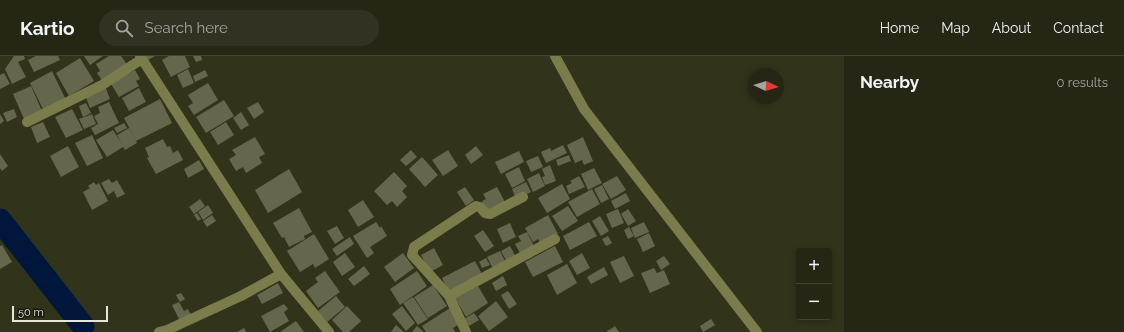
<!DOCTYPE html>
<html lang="en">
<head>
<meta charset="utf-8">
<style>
	body { margin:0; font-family:Raleway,sans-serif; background:#323222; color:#f1f3f6 }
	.controls { position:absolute; right:12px; bottom:12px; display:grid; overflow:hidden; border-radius:4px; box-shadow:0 2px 6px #0003 }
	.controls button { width:36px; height:36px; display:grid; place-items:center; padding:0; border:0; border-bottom:1px solid #424334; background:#262614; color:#f1f3f6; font:20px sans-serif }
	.compass { position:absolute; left:748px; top:12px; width:36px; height:36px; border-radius:50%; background:#262614; box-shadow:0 2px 6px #0003; rotate:94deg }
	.scale { position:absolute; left:12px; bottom:10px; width:96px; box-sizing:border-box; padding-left:4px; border:2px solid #e6e8d9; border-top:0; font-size:11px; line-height:14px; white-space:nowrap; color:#e6e8d9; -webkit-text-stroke:3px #1a1a10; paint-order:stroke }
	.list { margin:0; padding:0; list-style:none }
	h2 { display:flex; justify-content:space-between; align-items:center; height:52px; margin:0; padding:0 16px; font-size:17px }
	h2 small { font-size:13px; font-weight:400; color:#a4a5a0 }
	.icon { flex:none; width:22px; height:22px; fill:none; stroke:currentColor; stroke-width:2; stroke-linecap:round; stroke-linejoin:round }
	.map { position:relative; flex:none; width:844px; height:276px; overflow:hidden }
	header { display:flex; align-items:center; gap:24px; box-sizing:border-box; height:56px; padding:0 20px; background:#262614; border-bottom:1px solid #424334 }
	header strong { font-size:19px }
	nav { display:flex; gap:22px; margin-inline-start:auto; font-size:14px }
	.search { width:280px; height:36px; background:#323222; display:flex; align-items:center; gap:10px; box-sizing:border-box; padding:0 14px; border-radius:22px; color:#a4a5a0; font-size:15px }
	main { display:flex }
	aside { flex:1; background:#262614 }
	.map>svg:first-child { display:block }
</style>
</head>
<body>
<header>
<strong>Kartio</strong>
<div class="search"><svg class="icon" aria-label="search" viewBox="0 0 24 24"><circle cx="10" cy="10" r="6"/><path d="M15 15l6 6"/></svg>Search here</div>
<nav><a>Home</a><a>Map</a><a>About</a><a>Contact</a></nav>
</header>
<main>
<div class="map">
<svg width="844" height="276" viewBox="0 0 844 276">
	<rect width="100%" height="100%" fill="#32331b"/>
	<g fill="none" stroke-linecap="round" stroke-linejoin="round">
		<path stroke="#00173c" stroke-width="23" d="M 0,164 L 83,270"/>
	</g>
	<path fill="#65674d" d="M 14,0 L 24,0 L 25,3 L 18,6 L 26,21 L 12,28 L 5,13 Z
		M 36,0 L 58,0 L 60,4 L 34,16 L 28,4 Z
		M 84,0 L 103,0 L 90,9 Z
		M 109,0 L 121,0 L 128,10 L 103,26 L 97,17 L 100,15 L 96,8 Z
		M 146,0 L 155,0 L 148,4 Z
		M 169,0 L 185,0 L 190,11 L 171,21 L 162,4 Z
		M 193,0 L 201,0 L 202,4 L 196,6 Z
		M 80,2 L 94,25 L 69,40 L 56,17 Z
		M 188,13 L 194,27 L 183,32 L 177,19 Z
		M 135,14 L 140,23 L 136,25 L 139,30 L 119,41 L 111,28 Z
		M 205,14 L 208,20 L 195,26 L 193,20 Z
		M 52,15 L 66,44 L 44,55 L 30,27 Z
		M 4,17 L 10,28 L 0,33 L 0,19 Z
		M 208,27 L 218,44 L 194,59 L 188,50 L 193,47 L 188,39 Z
		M 31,30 L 42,55 L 24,63 L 13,38 Z
		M 105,30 L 110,43 L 90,52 L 85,39 Z
		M 139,32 L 146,46 L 129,55 L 122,42 Z
		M 160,43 L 172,67 L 136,85 L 124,62 Z
		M 224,44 L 234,60 L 206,77 L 196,61 Z
		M 109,46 L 119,67 L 95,79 L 91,72 L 98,68 L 94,60 L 100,57 L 98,51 Z
		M 258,46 L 264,56 L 254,63 L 247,52 Z
		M 86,47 L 91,57 L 83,61 L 79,50 Z
		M 14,53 L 17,61 L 7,66 L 3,57 Z
		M 72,53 L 83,74 L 66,82 L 55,61 Z
		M 241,56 L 249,69 L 241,74 L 233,62 Z
		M 0,58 L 4,65 L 0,68 Z
		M 92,58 L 96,68 L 84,73 L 79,63 Z
		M 43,66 L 50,81 L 37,87 L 31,71 Z
		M 226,66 L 234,79 L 218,89 L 210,76 Z
		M 124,67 L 127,72 L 117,77 L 114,72 Z
		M 129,72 L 137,87 L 125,94 L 123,91 L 107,101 L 96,84 L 113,74 L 122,88 L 117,79 Z
		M 92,79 L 103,102 L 87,110 L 75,87 Z
		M 255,81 L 265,98 L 259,101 L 262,107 L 246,117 L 243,111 L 236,115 L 229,103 L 236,99 L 232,94 Z
		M 583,81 L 593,105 L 584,109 L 582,104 L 575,107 L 567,89 Z
		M 163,83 L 167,91 L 170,90 L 173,97 L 178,94 L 183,104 L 156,118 L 147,102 L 149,101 L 145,92 Z
		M 563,89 L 567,97 L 546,107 L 541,96 L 550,92 L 551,95 Z
		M 68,90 L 79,111 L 61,121 L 50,100 Z
		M 476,90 L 483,99 L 471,108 L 465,99 Z
		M 411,94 L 417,101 L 406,110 L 400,104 Z
		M 448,94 L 458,110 L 443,120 L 432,104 Z
		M 519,95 L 524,106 L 501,118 L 495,106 Z
		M 0,98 L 8,110 L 2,115 L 0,112 Z
		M 569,99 L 571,105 L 558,110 L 556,104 Z
		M 538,100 L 543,111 L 531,116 L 526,105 Z
		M 422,101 L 438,119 L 425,131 L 409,113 Z
		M 199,104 L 204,113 L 188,122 L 184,113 Z
		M 550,109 L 556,125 L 545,129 L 542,121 L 545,120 L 542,113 Z
		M 519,111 L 525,125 L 512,132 L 505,118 Z
		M 594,112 L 602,127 L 588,134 L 581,118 Z
		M 289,113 L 302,136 L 268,157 L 255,134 Z
		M 394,116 L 407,130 L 402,135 L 407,141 L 397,151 L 392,145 L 387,149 L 374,135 Z
		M 539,117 L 545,130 L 533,136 L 527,123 Z
		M 579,120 L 585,131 L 569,138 L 566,130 L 572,127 L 570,125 Z
		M 617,120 L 626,134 L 611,143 L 602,128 Z
		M 109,123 L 112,127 L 117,124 L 125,138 L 117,142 L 114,135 L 108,139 L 101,127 Z
		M 94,126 L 96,129 L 99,127 L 108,145 L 92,154 L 83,136 L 90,132 L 88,130 Z
		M 526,126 L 531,136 L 516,143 L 512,133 Z
		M 562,128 L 570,143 L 547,157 L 538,142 Z
		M 602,129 L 609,143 L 601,147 L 594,133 Z
		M 465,131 L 474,144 L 466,150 L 457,136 Z
		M 497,131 L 505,146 L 486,155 L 482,145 L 486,143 L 483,138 Z
		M 592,133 L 600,148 L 577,161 L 568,146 Z
		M 626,137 L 630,145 L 615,153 L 611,145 Z
		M 200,143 L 205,150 L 194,158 L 189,151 Z
		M 363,144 L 374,161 L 358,171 L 348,154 Z
		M 208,149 L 213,157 L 203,164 L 198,156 Z
		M 568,150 L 578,165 L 562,175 L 552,160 Z
		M 299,152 L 312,176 L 304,180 L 305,183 L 289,191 L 284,181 L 282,182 L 273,167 Z
		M 618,153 L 624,167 L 612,172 L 606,158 Z
		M 628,153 L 636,165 L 628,170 L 621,158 Z
		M 197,157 L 201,163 L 198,165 L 194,159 Z
		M 212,159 L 216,165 L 207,171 L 203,165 Z
		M 548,159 L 558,178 L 541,188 L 538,183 L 533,186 L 525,172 Z
		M 600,160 L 609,175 L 601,180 L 592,165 Z
		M 376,166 L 380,172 L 381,170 L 387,180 L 370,191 L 374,197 L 367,202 L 353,180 Z
		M 589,166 L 597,180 L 570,194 L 563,180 Z
		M 644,166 L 649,176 L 635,182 L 631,172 Z
		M 510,167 L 516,181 L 503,187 L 497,173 Z
		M 337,170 L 344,182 L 335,188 L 327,175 Z
		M 629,171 L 634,180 L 628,183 L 624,174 Z
		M 483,174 L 494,190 L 485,196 L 474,180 Z
		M 527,176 L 535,192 L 521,199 L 515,188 L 521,185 L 518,180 Z
		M 649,177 L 655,190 L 643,196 L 637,183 Z
		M 314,178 L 329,203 L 315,212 L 313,208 L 300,216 L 287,195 Z
		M 608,180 L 612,187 L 606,190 L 602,183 Z
		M 350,181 L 354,188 L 337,200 L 332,193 Z
		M 2,189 L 12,206 L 0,213 L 0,190 Z
		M 510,190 L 517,203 L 508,208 L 501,195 Z
		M 555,190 L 563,206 L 533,221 L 525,206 Z
		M 434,192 L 443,209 L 430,216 L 421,199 Z
		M 500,195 L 506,207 L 492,211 L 487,201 Z
		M 345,197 L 355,211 L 342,220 L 333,206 Z
		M 403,197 L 414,212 L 395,226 L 384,211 Z
		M 582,197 L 590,212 L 577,219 L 569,205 Z
		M 624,200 L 634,220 L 620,227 L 610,206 Z
		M 664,200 L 670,208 L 661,214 L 656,205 Z
		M 486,202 L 490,209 L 482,212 L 479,206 Z
		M 475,205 L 483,220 L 449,237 L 442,222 Z
		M 567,208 L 577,227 L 557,239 L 547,219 Z
		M 364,210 L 370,218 L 354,230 L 348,223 Z
		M 604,211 L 608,219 L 591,228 L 587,221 Z
		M 654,212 L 657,217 L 664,214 L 670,228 L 650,237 L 641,217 Z
		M 325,215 L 340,236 L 318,252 L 306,235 L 318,226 L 315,222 Z
		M 417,215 L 427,230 L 400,249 L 390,233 Z
		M 503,220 L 507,229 L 496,235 L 492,227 Z
		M 278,227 L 283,237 L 262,248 L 257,239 Z
		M 433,229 L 447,250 L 428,262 L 414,241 Z
		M 478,230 L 488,247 L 466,261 L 454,240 L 465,234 L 467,236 Z
		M 508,235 L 517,248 L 509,253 L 501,239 Z
		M 181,237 L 185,243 L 180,246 L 176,239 Z
		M 336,240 L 345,251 L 327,266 L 318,255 Z
		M 413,241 L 428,263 L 418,269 L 403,247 Z
		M 496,245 L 508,261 L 489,275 L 478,260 Z
		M 179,246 L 184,255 L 188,253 L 192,261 L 181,267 L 172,249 Z
		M 284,248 L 288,253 L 284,256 L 289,265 L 270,276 L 261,260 Z
		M 347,250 L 361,265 L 349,276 L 343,276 L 332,264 Z
		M 402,250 L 415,267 L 406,275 L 392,258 Z
		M 450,252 L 458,269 L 453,272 L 455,276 L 426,276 L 422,270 Z
		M 474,257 L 479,264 L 469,270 L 464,263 Z
		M 711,263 L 715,269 L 703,276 L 700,270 Z
		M 296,265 L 304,276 L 280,276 Z
		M 396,269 L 404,276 L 391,276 Z
		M 417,270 L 424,276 L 412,276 Z
		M 615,270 L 619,276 L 606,276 Z
		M 244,272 L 246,276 L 237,276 Z"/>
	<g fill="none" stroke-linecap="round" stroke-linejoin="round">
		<path stroke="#7a7d4b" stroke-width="10" d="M 140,0 L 281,218 L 329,276
			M 555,0 L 584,53 L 757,276
			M 27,66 L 102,29 L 142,3
			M 449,240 L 555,183
			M 159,276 L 167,274 L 241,240 L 281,218
			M 466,276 L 449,240 L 412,199 L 414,191 L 476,150 L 480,151 L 485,157 L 490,158 L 523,141"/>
	</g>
</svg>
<div class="controls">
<button>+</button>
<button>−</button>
</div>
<svg class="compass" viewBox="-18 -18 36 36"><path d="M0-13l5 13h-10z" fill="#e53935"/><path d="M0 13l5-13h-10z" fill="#a4a5a0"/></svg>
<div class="scale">50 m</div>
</div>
<aside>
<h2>Nearby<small>0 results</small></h2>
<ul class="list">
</ul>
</aside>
</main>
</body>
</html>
